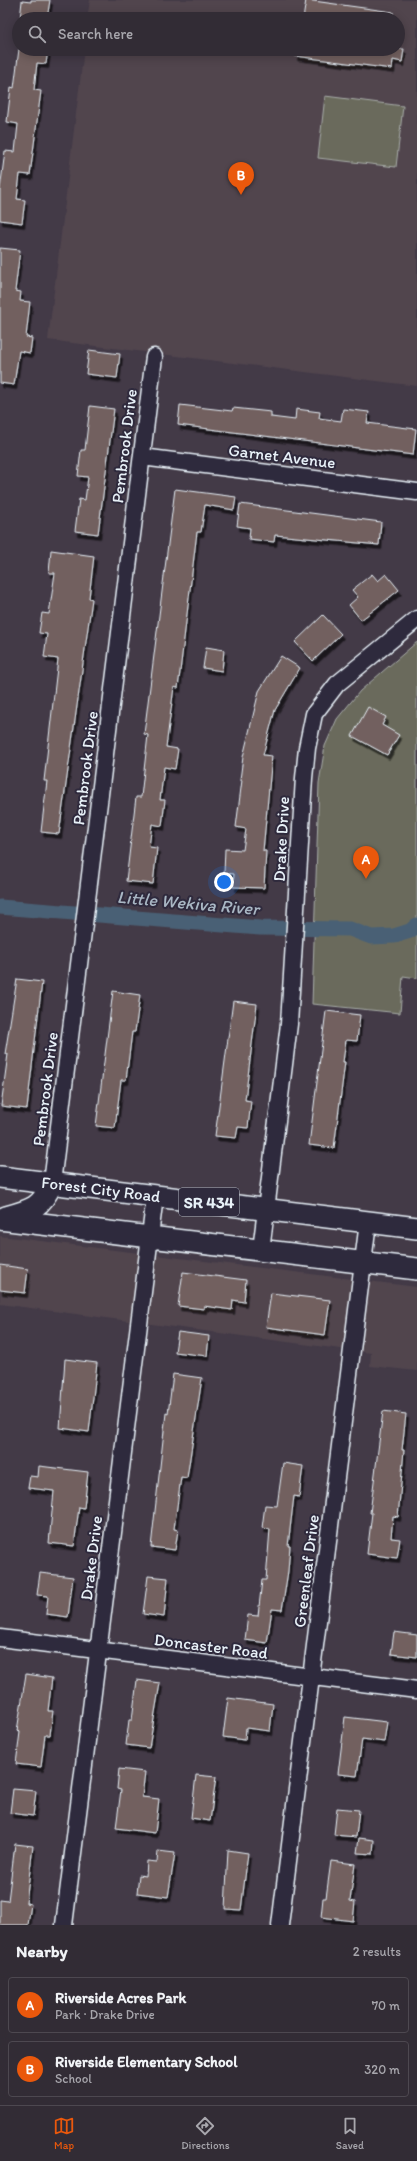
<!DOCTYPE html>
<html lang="en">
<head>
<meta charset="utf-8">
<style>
	body { margin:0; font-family:Itim,sans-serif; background:#3d3841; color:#f1f3f6 }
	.you { position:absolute; left:224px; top:882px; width:14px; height:14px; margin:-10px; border:3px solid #fff; border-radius:50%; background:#1a73e8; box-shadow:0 0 0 6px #1a73e833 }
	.badge { display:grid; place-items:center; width:26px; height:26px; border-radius:50%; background:#ea580c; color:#fff; font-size:13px; font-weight:700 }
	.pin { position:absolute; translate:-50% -33px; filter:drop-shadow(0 1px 2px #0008) }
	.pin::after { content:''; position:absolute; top:21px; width:14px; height:12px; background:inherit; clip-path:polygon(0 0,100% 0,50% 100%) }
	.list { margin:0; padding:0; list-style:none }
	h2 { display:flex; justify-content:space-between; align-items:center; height:52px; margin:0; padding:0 16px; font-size:17px }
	h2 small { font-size:13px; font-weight:400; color:#a8a7ad }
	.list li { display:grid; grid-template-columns:26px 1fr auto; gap:12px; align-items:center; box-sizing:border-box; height:56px; margin:0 8px 8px; padding:0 8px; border:1px solid #4d4850; border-radius:4px }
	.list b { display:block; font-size:15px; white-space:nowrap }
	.list p { margin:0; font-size:13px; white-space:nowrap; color:#a8a7ad }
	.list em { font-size:13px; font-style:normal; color:#a8a7ad }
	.icon { flex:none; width:22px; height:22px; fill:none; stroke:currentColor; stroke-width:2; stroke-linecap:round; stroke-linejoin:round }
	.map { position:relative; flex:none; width:417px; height:1925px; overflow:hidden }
	.search { position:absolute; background:#322c35; box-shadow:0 2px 10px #0003; left:12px; right:12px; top:12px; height:44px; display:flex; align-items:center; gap:10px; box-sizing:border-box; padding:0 14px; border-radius:22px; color:#a8a7ad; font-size:15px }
	.sheet { height:180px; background:#322c35 }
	nav { display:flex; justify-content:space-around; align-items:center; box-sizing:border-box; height:56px; border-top:1px solid #4d4850; background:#322c35; font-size:11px; color:#a8a7ad }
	nav a { display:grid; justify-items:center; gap:2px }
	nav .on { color:#ea580c }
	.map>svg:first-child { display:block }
</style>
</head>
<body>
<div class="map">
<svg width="417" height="1925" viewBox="0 0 417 1925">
	<defs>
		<filter id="shadow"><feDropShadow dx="2.5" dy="4.5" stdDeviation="0" flood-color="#0009"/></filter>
	</defs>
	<rect width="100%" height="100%" fill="#433a47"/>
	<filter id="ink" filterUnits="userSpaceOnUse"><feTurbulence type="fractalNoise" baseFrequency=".025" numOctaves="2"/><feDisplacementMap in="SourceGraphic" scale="8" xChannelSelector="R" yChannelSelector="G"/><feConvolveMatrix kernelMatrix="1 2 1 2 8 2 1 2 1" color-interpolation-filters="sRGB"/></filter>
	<g filter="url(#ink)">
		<path fill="#51454e" d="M 90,0 L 417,0 L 417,386 L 48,340 L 84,49 L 398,49 L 398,19 L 87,19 Z
			M 0,1236 L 417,1287 L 417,1371 L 370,1366 L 371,1353 L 0,1304 Z"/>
		<path fill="#6a6b5c" stroke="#a9aeaa" d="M 325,96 L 403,106 L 396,167 L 318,158 Z
			M 417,642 L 417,978 L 403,976 L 400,1013 L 312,1004 L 319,783 L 325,746 L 337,719 L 360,691 Z"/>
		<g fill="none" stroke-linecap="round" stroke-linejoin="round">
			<path stroke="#4a6175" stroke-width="15" d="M 0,907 L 260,928 L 350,929 L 371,937 L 394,936 L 410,931 L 417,925"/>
		</g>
		<path fill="#72605f" stroke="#e8f1f8" filter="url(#shadow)" d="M 31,0 L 50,0 L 47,19 L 20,19 L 22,1 L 31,2 Z
			M 306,0 L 393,12 L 393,19 L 303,19 Z
			M 19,49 L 48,49 L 46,64 L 37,63 L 34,90 L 41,91 L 30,175 L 20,174 L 17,199 L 25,200 L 22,223 L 0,220 L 0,190 L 5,151 L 15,152 L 18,124 L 7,122 L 11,87 L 14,88 Z
			M 296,49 L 404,49 L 402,62 L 393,60 L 392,69 L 295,56 Z
			M 0,248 L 20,250 L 15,291 L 21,292 L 20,301 L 30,302 L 26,337 L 32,338 L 30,353 L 19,351 L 14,385 L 0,383 Z
			M 89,350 L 120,354 L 117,378 L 86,374 Z
			M 180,405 L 232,411 L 233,408 L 271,412 L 271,417 L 295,420 L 296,409 L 320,412 L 319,418 L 341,421 L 343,409 L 369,412 L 367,423 L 416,429 L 413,455 L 178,425 Z
			M 90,406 L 114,409 L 98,534 L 75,531 L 79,499 L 85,500 L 88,477 L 78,476 L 81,450 L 85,450 Z
			M 175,489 L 236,497 L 234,510 L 205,505 L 201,532 L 197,532 L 178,688 L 174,687 L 166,747 L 178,749 L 175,769 L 164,767 L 160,800 L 165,800 L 162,826 L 152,824 L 149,847 L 157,848 L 153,884 L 126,881 L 136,797 L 141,797 L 148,735 L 144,734 Z
			M 240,504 L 381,522 L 379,545 L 275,535 L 274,542 L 249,539 L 250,528 L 237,526 Z
			M 51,550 L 94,556 L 89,598 L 92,599 L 59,834 L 41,832 L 47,781 L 44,781 L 58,659 L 44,657 L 47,634 L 39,633 L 42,613 L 49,614 L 55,573 L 49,573 Z
			M 372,574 L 378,581 L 386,574 L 399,590 L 361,620 L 349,605 L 358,597 L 352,590 Z
			M 323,615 L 341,634 L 313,661 L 295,642 Z
			M 206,647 L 224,650 L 222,671 L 203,668 Z
			M 281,656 L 300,668 L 275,710 L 263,755 L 272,756 L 263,851 L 266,851 L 264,888 L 233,887 L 234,874 L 224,873 L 225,849 L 243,850 L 246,829 L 236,827 L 242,780 L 240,780 L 243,757 L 259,691 Z
			M 368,707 L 386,717 L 382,725 L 399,735 L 387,755 L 352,736 Z
			M 17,979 L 42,982 L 27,1109 L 1,1106 L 8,1054 L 5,1054 Z
			M 113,991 L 140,995 L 135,1032 L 132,1032 L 126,1080 L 121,1080 L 115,1128 L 96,1126 Z
			M 233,1001 L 257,1004 L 245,1100 L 251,1101 L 248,1128 L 238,1127 L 236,1138 L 215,1136 Z
			M 326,1011 L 360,1015 L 357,1041 L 346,1040 L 343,1062 L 345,1062 L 334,1148 L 309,1145 Z
			M 0,1265 L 28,1269 L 25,1293 L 0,1290 Z
			M 183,1272 L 246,1280 L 244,1302 L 233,1300 L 232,1310 L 204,1306 L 204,1309 L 178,1306 Z
			M 271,1293 L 330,1300 L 325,1335 L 266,1327 Z
			M 178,1332 L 209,1336 L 207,1356 L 175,1352 Z
			M 65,1359 L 97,1363 L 89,1432 L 60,1428 Z
			M 173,1374 L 202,1378 L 187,1478 L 181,1477 L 174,1529 L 178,1530 L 175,1550 L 151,1547 L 166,1413 L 168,1414 Z
			M 383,1411 L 406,1414 L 402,1450 L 404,1450 L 398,1517 L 393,1516 L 391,1538 L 400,1539 L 397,1558 L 367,1554 L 372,1513 L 370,1513 Z
			M 283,1463 L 303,1466 L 299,1497 L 294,1496 L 288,1546 L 290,1546 L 288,1571 L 282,1610 L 272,1609 L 267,1643 L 245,1640 L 248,1615 L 258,1616 L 262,1580 L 266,1580 L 270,1529 L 262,1528 L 265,1505 L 277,1506 Z
			M 39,1466 L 88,1472 L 84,1508 L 79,1507 L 74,1546 L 49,1543 L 54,1491 L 28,1488 L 30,1476 L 38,1477 Z
			M 40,1573 L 73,1577 L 68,1617 L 46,1614 L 48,1596 L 37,1595 Z
			M 148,1576 L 168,1578 L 164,1617 L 143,1614 Z
			M 394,1632 L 417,1635 L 417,1657 L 391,1654 Z
			M 26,1674 L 52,1678 L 48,1711 L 53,1711 L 50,1735 L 45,1735 L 41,1767 L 16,1764 L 20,1732 L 17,1731 Z
			M 137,1680 L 160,1683 L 149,1748 L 126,1745 L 129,1720 L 132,1720 Z
			M 228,1698 L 273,1704 L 270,1731 L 246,1728 L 245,1740 L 223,1737 Z
			M 345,1717 L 387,1722 L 384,1742 L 362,1739 L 357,1776 L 338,1774 Z
			M 119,1769 L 145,1772 L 142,1797 L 159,1799 L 155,1833 L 116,1828 L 121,1790 L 117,1789 Z
			M 196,1775 L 216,1777 L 210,1821 L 191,1818 Z
			M 13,1789 L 36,1791 L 33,1816 L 10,1813 Z
			M 337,1808 L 359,1810 L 356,1837 L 334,1835 Z
			M 359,1838 L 374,1840 L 373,1854 L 357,1853 Z
			M 15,1844 L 33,1846 L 26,1903 L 31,1904 L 28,1925 L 0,1925 L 0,1900 L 8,1901 Z
			M 228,1850 L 248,1853 L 241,1910 L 225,1909 Z
			M 158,1851 L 175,1853 L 168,1897 L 137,1893 L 139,1875 L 146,1876 L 147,1861 L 157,1862 Z
			M 331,1861 L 355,1864 L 350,1901 L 355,1902 L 353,1921 L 321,1917 L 323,1898 L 326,1898 Z"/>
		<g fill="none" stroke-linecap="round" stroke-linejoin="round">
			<defs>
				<path id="minor" d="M 142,457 L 417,492
					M 52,1183 L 154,357
					M 261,1250 L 289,1024 L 304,778 L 307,748 L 314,714 L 337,684 L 417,619
					M 0,1638 L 417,1690
					M 64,1925 L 155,1196
					M 280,1925 L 368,1222"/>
				<path id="major" d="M 0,1177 L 417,1228
					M 6,1217 C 32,1210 41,1208 52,1183
					M 0,1219 L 417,1269"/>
			</defs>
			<use href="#minor" stroke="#e8f1f8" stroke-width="19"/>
			<use href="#major" stroke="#e8f1f8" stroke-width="24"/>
			<use href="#minor" stroke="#2f2a3d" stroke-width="16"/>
			<use href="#major" stroke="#2f2a3d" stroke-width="21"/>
		</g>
	</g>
	<g text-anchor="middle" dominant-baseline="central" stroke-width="4" stroke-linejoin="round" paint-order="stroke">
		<rect fill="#2f2a3d" stroke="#b0b5c0" stroke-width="1" x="179" y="1188" width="60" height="28" rx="3"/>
		<g font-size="16" font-weight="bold" fill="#e8f1f8">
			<text x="209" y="1202">SR 434</text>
		</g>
		<g font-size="17" fill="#e8f1f8" stroke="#2f2a3d">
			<text transform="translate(124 446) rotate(-83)">Pembrook Drive</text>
			<text transform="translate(282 456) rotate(7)">Garnet Avenue</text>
			<text transform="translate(85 768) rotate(-83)">Pembrook Drive</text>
			<text transform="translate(281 839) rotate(-87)">Drake Drive</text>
			<text transform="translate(45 1089) rotate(-83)">Pembrook Drive</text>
			<text transform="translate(101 1189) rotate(7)">Forest City Road</text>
			<text transform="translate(91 1558) rotate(-83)">Drake Drive</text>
			<text transform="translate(306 1571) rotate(-83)">Greenleaf Drive</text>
			<text transform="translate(211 1646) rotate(7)">Doncaster Road</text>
		</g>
		<g font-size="18" font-style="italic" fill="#a9b7c4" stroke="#2f2a3d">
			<text transform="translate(188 903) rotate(5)">Little Wekiva River</text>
		</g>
	</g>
</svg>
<div class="you"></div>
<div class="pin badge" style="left:366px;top:879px">A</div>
<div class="pin badge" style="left:241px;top:195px">B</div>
<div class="search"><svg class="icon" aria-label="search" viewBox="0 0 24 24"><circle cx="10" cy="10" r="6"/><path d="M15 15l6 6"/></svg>Search here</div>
</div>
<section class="sheet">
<h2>Nearby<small>2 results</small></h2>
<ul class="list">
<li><span class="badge">A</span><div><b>Riverside Acres Park</b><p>Park · Drake Drive</p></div><em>70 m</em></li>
<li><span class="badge">B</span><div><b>Riverside Elementary School</b><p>School</p></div><em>320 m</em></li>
</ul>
</section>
<nav>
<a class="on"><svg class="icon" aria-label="map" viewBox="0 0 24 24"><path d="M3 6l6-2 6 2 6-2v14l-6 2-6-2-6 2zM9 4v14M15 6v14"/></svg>Map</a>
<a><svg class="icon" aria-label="directions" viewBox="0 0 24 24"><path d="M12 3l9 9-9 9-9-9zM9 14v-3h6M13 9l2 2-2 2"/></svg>Directions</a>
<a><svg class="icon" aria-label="saved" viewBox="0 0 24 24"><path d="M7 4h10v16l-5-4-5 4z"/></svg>Saved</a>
</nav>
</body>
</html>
